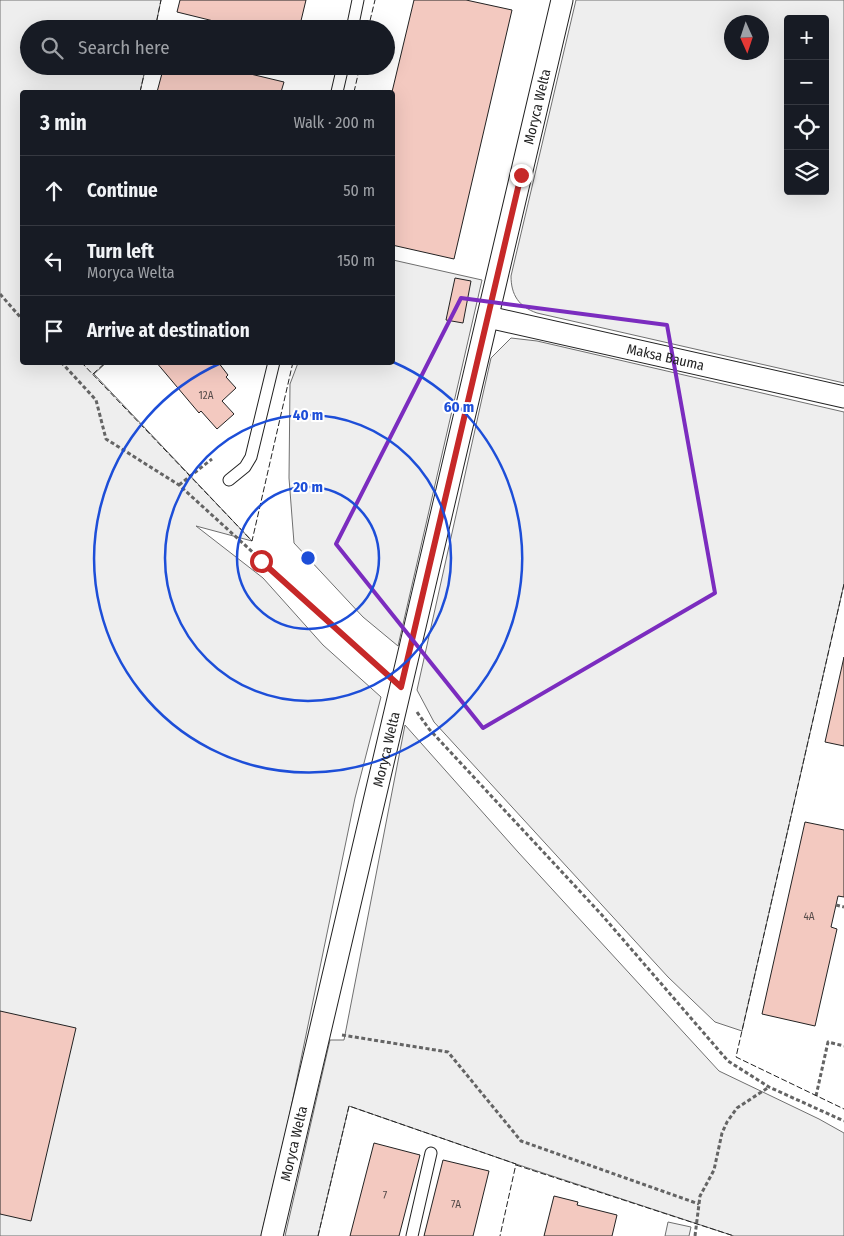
<!DOCTYPE html>
<html lang="en">
<head>
<meta charset="utf-8">
<style>
	body { margin:0; font-family:"Fira Sans Condensed",sans-serif; background:#242831; color:#f1f3f6 }
	.controls { position:absolute; right:15px; top:15px; display:grid; overflow:hidden; border-radius:5px; box-shadow:0 5px 20px #0002 }
	.controls button { width:45px; height:45px; display:grid; place-items:center; padding:0; border:0; border-bottom:1px solid #363941; background:#171b24; color:#f1f3f6; font:25px sans-serif }
	.compass { position:absolute; left:724px; top:15px; width:45px; height:45px; border-radius:50%; background:#171b24; box-shadow:0 5px 20px #0002; rotate:177deg }
	.stop { position:absolute; width:15px; height:15px; margin:-11px; border:4px solid #c62828; border-radius:50%; background:#fff }
	.stop.end { background:#c62828; border-color:#fff; box-shadow:0 1px 5px #0008 }
	.list { margin:0; padding:0; list-style:none }
	h2 { display:flex; justify-content:space-between; align-items:center; height:65px; margin:0; padding:0 20px; font-size:21px }
	h2 small { font-size:16px; font-weight:400; color:#9ea1a6 }
	.list li { display:grid; grid-template-columns:32px 1fr auto; gap:15px; align-items:center; box-sizing:border-box; height:70px; padding:0 20px; border-top:1px solid #363941 }
	.list b { display:block; font-size:19px; white-space:nowrap }
	.list p { margin:0; font-size:16px; white-space:nowrap; color:#9ea1a6 }
	.list em { font-size:16px; font-style:normal; color:#9ea1a6 }
	.icon { flex:none; width:28px; height:28px; fill:none; stroke:currentColor; stroke-width:2; stroke-linecap:round; stroke-linejoin:round }
	.map { position:relative; flex:none; width:844px; height:1236px; overflow:hidden }
	.search { position:absolute; background:#171b24; box-shadow:0 5px 20px #0002; left:20px; top:20px; width:375px; height:55px; display:flex; align-items:center; gap:12px; box-sizing:border-box; padding:0 18px; border-radius:28px; color:#9ea1a6; font-size:19px }
	.panel { position:absolute; background:#171b24; box-shadow:0 5px 20px #0002; left:20px; top:90px; width:375px; height:275px; border-radius:5px }
	.map>svg:first-child { display:block }
</style>
</head>
<body>
<div class="map">
<svg width="844" height="1236" viewBox="0 0 844 1236">
	<rect width="100%" height="100%" fill="#fff"/>
	<path fill="#eee" stroke="#6f6f6f" fill-rule="evenodd" d="M 0,0 L 161,0 L 155,29 L 29,29 L 29,66 L 146,66 L 140,92 L 22,92 L 22,362 L 106,363 L 94,374 L 252,541 L 196,526 L 263,578 L 323,645 L 381,697 L 355,798 L 288,1122 L 261,1236 L 0,1236 Z
		M 576,0 L 844,0 L 844,383 L 537,313 C 519,307 511,295 511,276 ZM 788,19 L 825,19 L 825,191 L 788,191 ZM 732,22 L 762,22 L 762,52 L 732,52 Z
		M 393,260 L 482,280 L 398,646 L 363,617 L 294,543 L 289,478 L 290,384 L 298,363 L 392,362 Z
		M 511,338 L 537,341 L 844,412 L 844,584 L 742,1031 L 715,1022 L 668,977 L 434,722 L 417,690 L 491,358 Z
		M 405,725 L 518,852 L 719,1071 L 819,1119 L 844,1133 L 844,1236 L 734,1236 L 516,1164 L 349,1106 L 318,1236 L 285,1236 L 330,1040 L 344,1040 Z
		M 668,1222 L 691,1227 L 689,1236 L 665,1236 Z"/>
	<path fill="#f3c9c0" stroke="#222" d="M 180,0 L 306,0 L 299,29 L 246,29 L 177,12 Z
		M 414,0 L 466,0 L 512,10 L 454,259 L 392,245 L 392,92 Z
		M 164,66 L 217,66 L 284,82 L 281,92 L 157,92 Z
		M 455,278 L 471,281 L 463,323 L 446,320 Z
		M 156,362 L 218,362 L 228,375 L 226,377 L 236,388 L 222,401 L 234,414 L 217,429 L 201,411 L 199,413 Z
		M 844,657 L 844,746 L 825,742 Z
		M 805,822 L 844,830 L 844,897 L 838,896 L 836,905 L 831,927 L 837,929 L 815,1026 L 762,1014 Z
		M 0,1011 L 76,1028 L 31,1221 L 0,1214 Z
		M 374,1143 L 420,1155 L 399,1236 L 350,1236 Z
		M 443,1160 L 489,1171 L 473,1236 L 424,1236 Z
		M 554,1196 L 578,1202 L 577,1205 L 617,1215 L 612,1236 L 544,1236 Z"/>
	<g fill="none" stroke-linecap="round" stroke-linejoin="round">
		<defs>
			<path id="lane" d="M 352,29 L 358,0
				M 337,92 L 343,66
				M 229,480 L 245,467 L 251,457 L 274,362
				M 412,1236 L 431,1153"/>
			<g id="street">
				<path id="s1" d="M 488,317 L 844,397"/>
				<path id="s2" d="M 272,1236 L 562,0"/>
			</g>
		</defs>
		<use href="#lane" stroke="#222" stroke-width="13"/>
		<use href="#street" stroke="#222" stroke-width="23"/>
		<path stroke="#646464" stroke-width="3" stroke-dasharray="4 2.5" stroke-linecap="butt" d="M 0,294 L 22,319
			M 61,362 L 96,400 L 106,439 L 179,485 L 381,669
			M 179,485 L 212,459
			M 417,712 L 429,729 L 601,914 L 728,1061 L 769,1087 L 844,1121
			M 836,905 L 844,907
			M 342,1035 L 448,1052 L 521,1141 L 699,1204
			M 816,1096 L 828,1042 L 844,1046
			M 695,1236 L 700,1196 L 714,1170 L 722,1133 L 727,1122 L 737,1108 L 769,1087"/>
		<use href="#lane" stroke="#fff" stroke-width="11"/>
		<use href="#street" stroke="#fff" stroke-width="21"/>
		<path stroke="#222" stroke-width="1" stroke-dasharray="6 2.5" stroke-linecap="butt" d="M 155,29 L 161,0
			M 368,29 L 375,0
			M 140,92 L 146,66
			M 354,92 L 360,66
			M 81,362 L 252,541 L 293,362
			M 93,374 L 106,362
			M 844,584 L 736,1057 L 844,1109
			M 516,1165 L 734,1236
			M 318,1236 L 349,1106 L 516,1164 L 500,1236"/>
	</g>
	<g fill="none" stroke-linecap="round" stroke-linejoin="round">
		<path stroke="#c62828" stroke-width="6" d="M 261,561 L 401,687 L 521,175"/>
	</g>
	<path fill="none" stroke="#7b2cbf" stroke-width="4" stroke-linejoin="round" d="M 461,298 L 667,325 L 715,593 L 483,728 L 336,544 Z"/>
	<g fill="none" stroke="#1d4ed8" stroke-width="2.5">
		<circle cx="308" cy="558" r="71"/>
		<circle cx="308" cy="558" r="143"/>
		<path d="M393 362A214 214 0 1 1 221 363"/>
	</g>
	<g text-anchor="middle" dominant-baseline="central" stroke-width="4" stroke-linejoin="round" paint-order="stroke">
		<g font-size="11" fill="#564c4a">
			<text x="206" y="395">12A</text>
			<text x="809" y="916">4A</text>
			<text x="385" y="1195">7</text>
			<text x="456" y="1204">7A</text>
		</g>
		<g font-size="14" fill="#222" stroke="#fff">
			<text stroke="none"><textPath href="#s2" startOffset="1160">Moryca Welta</textPath></text>
			<text stroke="none"><textPath href="#s1" startOffset="182">Maksa Bauma</textPath></text>
			<text stroke="none"><textPath href="#s2" startOffset="500">Moryca Welta</textPath></text>
			<text stroke="none"><textPath href="#s2" startOffset="95">Moryca Welta</textPath></text>
		</g>
	</g>
	<circle cx="308" cy="558" r="8" fill="#1d4ed8" stroke="#fff" stroke-width="2.5"/>
	<g font-size="15" text-anchor="middle" font-weight="bold" fill="#1d4ed8" stroke="#fff" stroke-width="4" stroke-linejoin="round" paint-order="stroke">
		<text x="459" y="412">60 m</text>
		<text x="308" y="420">40 m</text>
		<text x="308" y="492">20 m</text>
	</g>
</svg>
<div class="controls">
<button>+</button>
<button>−</button>
<button><svg class="icon" aria-label="locate" viewBox="0 0 24 24"><circle cx="12" cy="12" r="6"/><path d="M12 2v4M12 18v4M2 12h4M18 12h4"/></svg></button>
<button><svg class="icon" aria-label="layers" viewBox="0 0 24 24"><path d="M12 4l9 5-9 5-9-5zM3 14l9 5 9-5"/></svg></button>
</div>
<svg class="compass" viewBox="-18 -18 36 36"><path d="M0-13l5 13h-10z" fill="#e53935"/><path d="M0 13l5-13h-10z" fill="#9ea1a6"/></svg>
<div class="stop" style="left:261px;top:561px"></div>
<div class="stop end" style="left:521px;top:175px"></div>
<div class="search"><svg class="icon" aria-label="search" viewBox="0 0 24 24"><circle cx="10" cy="10" r="6"/><path d="M15 15l6 6"/></svg>Search here</div>
<section class="panel">
<h2>3 min<small>Walk · 200 m</small></h2>
<ul class="list">
<li><svg class="icon" aria-label="ahead" viewBox="0 0 24 24"><path d="M12 20V5M6 11l6-6 6 6"/></svg><div><b>Continue</b></div><em>50 m</em></li>
<li><svg class="icon" aria-label="left" viewBox="0 0 24 24"><path d="M17 20v-9H6M10 6l-5 5 5 5"/></svg><div><b>Turn left</b><p>Moryca Welta</p></div><em>150 m</em></li>
<li><svg class="icon" aria-label="arrive" viewBox="0 0 24 24"><path d="M6 21V4h12l-3 4 3 4H6"/></svg><div><b>Arrive at destination</b></div></li>
</ul>
</section>
</div>
</body>
</html>
